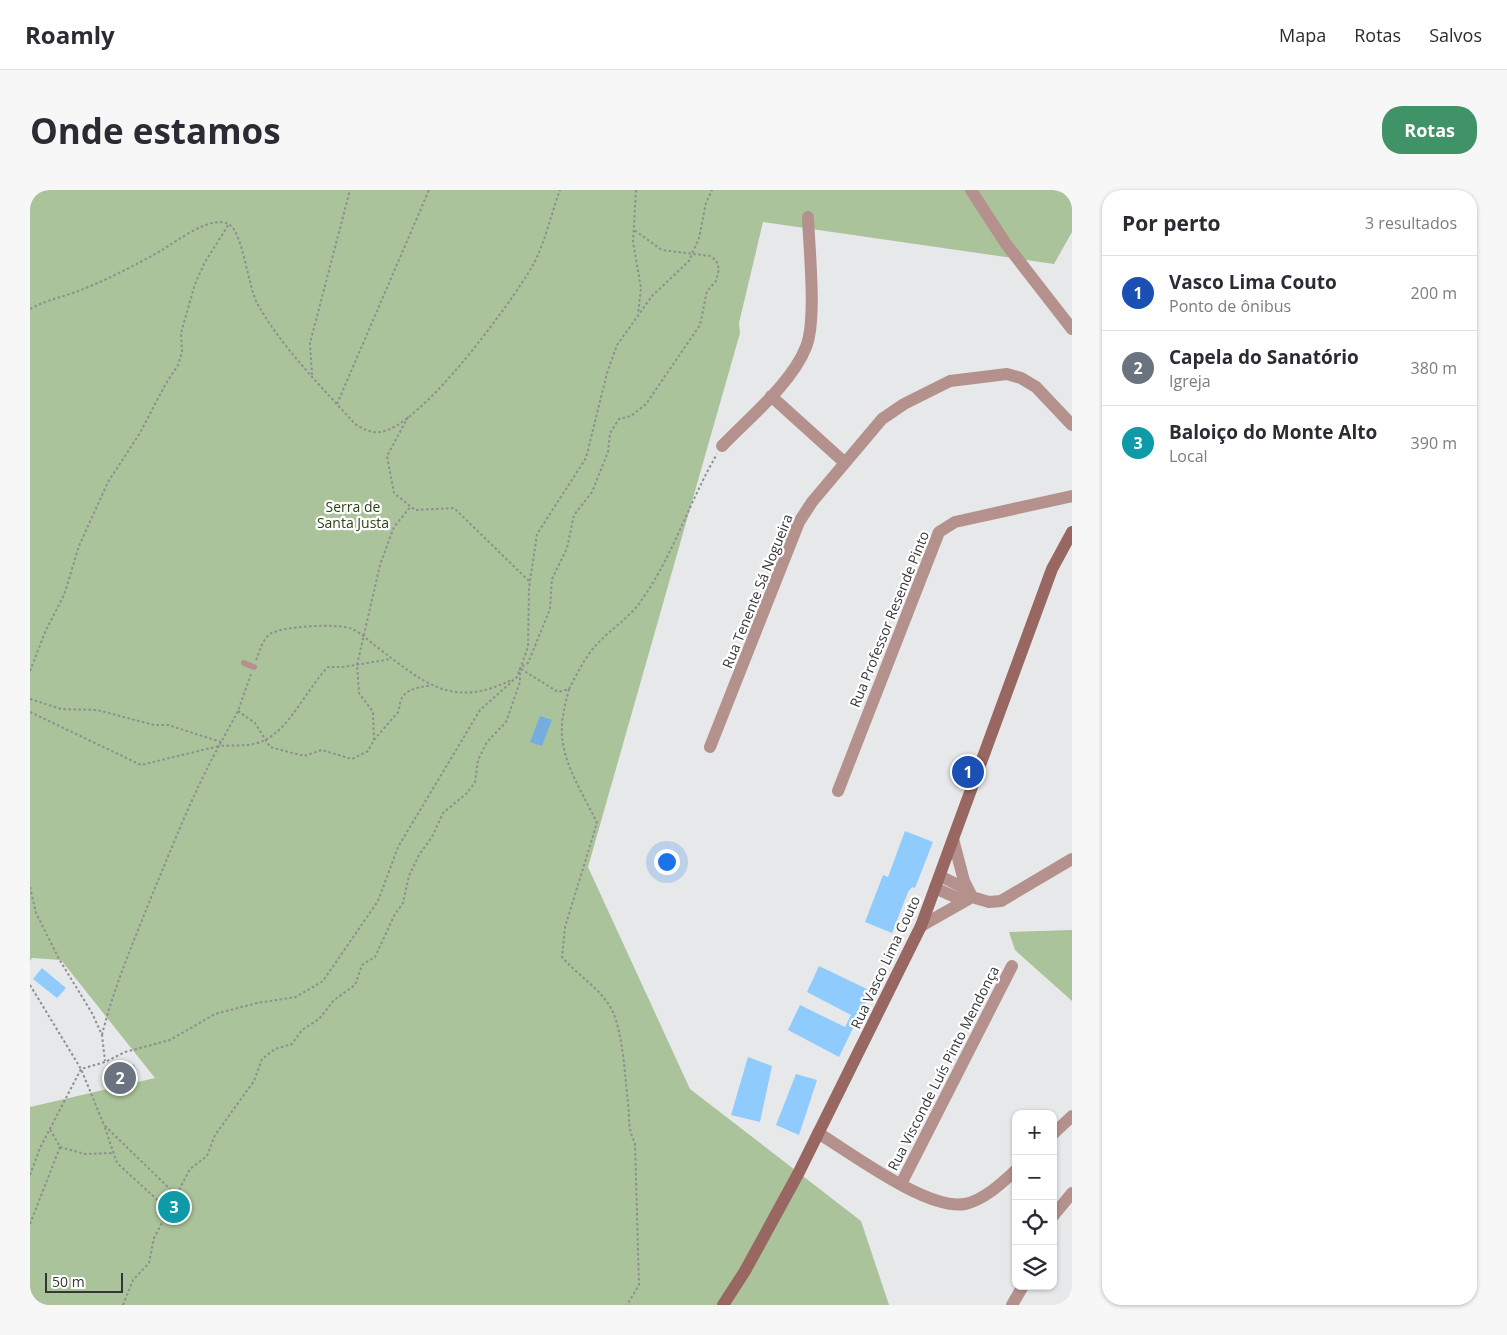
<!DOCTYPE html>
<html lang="pt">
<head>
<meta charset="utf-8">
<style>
	body { margin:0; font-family:"Open Sans",sans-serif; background:#f7f7f7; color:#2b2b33 }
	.controls { position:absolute; right:15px; bottom:15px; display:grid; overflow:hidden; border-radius:10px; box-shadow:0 1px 4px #0004 }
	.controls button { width:45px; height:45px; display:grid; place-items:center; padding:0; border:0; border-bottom:1px solid #e1e1e2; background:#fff; color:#2b2b33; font:25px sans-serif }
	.scale { position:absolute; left:15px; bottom:12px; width:78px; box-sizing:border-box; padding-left:5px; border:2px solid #363637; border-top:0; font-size:14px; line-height:18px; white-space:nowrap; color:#363637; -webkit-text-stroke:4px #fff; paint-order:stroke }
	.you { position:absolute; left:636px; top:671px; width:18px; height:18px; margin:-12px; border:4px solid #fff; border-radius:50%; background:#1a73e8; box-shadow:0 0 0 8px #1a73e833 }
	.badge { display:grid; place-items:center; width:32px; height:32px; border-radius:50%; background:#3f9366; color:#fff; font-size:16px; font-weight:700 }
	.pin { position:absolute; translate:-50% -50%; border:2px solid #fff; box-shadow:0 1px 5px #0006 }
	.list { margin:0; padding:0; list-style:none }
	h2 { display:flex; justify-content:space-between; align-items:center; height:65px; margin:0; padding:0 20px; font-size:21px }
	h2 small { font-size:16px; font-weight:400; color:#7c7c81 }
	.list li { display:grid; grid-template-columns:32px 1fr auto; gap:15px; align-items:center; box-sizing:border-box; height:75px; padding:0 20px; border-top:1px solid #e1e1e2 }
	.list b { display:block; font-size:19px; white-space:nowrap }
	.list p { margin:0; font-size:16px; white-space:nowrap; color:#7c7c81 }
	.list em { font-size:16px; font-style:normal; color:#7c7c81 }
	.icon { flex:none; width:28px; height:28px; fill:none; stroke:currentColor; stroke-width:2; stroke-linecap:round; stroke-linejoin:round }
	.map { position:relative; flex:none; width:1042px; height:1115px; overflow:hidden; border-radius:20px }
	header { display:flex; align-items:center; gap:30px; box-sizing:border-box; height:70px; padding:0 25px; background:#fff; border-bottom:1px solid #e1e1e2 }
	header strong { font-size:24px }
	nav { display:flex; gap:28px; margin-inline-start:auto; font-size:18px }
	.intro { display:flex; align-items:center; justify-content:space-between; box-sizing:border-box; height:120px; padding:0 30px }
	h1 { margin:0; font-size:35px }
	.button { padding:12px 22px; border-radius:20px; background:#3f9366; color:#fff; font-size:18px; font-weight:700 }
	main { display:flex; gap:30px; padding:0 30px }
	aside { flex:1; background:#fff; border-radius:20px; box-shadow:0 1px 4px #0004 }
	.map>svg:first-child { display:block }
</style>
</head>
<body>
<header>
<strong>Roamly</strong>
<nav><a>Mapa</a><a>Rotas</a><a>Salvos</a></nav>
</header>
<div class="intro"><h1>Onde estamos</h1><a class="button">Rotas</a></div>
<main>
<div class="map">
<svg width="1042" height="1115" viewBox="0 0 1042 1115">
	<rect width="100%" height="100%" fill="#e7e8ea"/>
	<path fill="#abc39a" d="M 0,0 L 1042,0 L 1042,42 L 1024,74 L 733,32 L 709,133 L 710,143 L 558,677 L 660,899 L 831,1031 L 859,1115 L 0,1115 L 0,917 L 125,888 L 31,770 L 2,768 L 0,771 Z
		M 1042,740 L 1042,811 L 985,760 L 979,742 Z"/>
	<path fill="#75ade0" d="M 510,526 L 522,530 L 512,556 L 500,552 Z"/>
	<path fill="#90cbfe" d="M 875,641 L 903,652 L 885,698 L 882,697 L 878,702 L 862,743 L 835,732 L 853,685 L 858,687 Z
		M 789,776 L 841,801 L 809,867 L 758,840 L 770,815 L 815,837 L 821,825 L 777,802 Z
		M 12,778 L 36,798 L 27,808 L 3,789 Z
		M 718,867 L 742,876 L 730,932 L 701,925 Z
		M 104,874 L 108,884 L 86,893 L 82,884 Z
		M 766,884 L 787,890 L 769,945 L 746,935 Z"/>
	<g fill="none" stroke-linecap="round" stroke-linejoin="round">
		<path stroke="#8e8e90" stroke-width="2" stroke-dasharray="2.5 2.5" stroke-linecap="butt" d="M 606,0 L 603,52 L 611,98 L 608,124
			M 0,119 C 14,111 28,108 43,103 C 73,92 104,76 132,60 C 147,51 183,23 200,35 C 213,45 218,95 227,113 C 252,158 291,196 325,234 C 333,239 340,243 350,242 C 390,238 482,112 503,75 C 515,53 521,24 530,0
			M 282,185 L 280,153 L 320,0
			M 307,214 L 399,0
			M 378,227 L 357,266 L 364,303 L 385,320 L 424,318 L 499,391
			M 226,470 C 230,461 232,450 240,444 C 250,436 311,433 322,439 C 331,443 339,451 347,457 C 394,493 423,520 483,489
			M 491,479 L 528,502 L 539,499 C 547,484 555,467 567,454 C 581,439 599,428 611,411 C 643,366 659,312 687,264
			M 0,481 L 16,440 L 34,405 L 49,356 L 78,292 L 110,243 L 135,195 L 148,175 L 152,162 L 151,143 L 165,94 L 175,72 L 199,34
			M 539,499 C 536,511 533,522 532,534 C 529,569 553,603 567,633 L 535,737 L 532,767 C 548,786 572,799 583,822 C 593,846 595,886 598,913 C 600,929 597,937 605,953 L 609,1095 L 597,1115
			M 0,509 L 31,519 L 67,520 L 124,535 L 138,535 L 191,552
			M 208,521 L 225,533 L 240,557 L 274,566 L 292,560 L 322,569 L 338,561 L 344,550 L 369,521 C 370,498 384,499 402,495
			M 0,522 L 111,575 L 189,556 L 208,521 L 221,484
			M 344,550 L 343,522 L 329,503 L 327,475 L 350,375 L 364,337 L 381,316
			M 0,697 L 6,723 L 29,769 L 62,823 L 72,845 L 75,871
			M 0,795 L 51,879 L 74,935 L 143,1002 L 143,1014 L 134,1016 L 87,973 L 74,935
			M 72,845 C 84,796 104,751 122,705 C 143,655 163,603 189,556 C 203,555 223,557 235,550 C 260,538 278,497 298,477 L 313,477 L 361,469
			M 30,957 L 55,964 L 84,963
			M 0,985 L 10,958 L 51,879 L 75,872 L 95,862 L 140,850 L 185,824 L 227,813 L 266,807 L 293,791 L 348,711 L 368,657 L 450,520 L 487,487 L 498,457 L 499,398 L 507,344 L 556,268 L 577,183 L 587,155 L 622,106 L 659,71 L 669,48 L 676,13 L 682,0
			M 0,1034 L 30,957 L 20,939
			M 93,1115 L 103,1090 L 119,1073 L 124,1048 L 160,979 L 177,966 L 185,945 L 224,891 L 232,869 L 245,859 L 262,854 L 272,840 L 289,829 L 304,810 L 325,795 L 332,775 L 345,767 L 365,724 L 373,713 L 379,686 L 389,665 L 402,647 L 413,623 L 437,603 L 445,592 L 448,570 L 457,552 L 476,532 L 490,492 L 490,478 L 498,473 L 520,419 L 522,389 L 537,358 L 544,325 L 562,302 L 578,262 L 580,243 L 589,229 L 601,226 L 616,214 L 670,135 L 677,101 L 686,91 L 689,79 L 686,70 L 680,66 L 632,60 L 604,40"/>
		<path stroke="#b4918d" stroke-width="6" d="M 214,473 L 224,477"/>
		<path stroke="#b4918d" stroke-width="12" d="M 941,0 L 976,54 L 1042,139
			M 741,206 L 814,272
			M 692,256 C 719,228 762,193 776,157 C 787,130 779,59 778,27
			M 680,557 L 769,332 L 782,312 L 852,229 L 874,214 L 920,191 L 977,184 L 991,188 L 1006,197 L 1042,235
			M 808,601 L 909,342 L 925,332 L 1042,306
			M 923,649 L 934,691 L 942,707
			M 910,686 L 938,700
			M 905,698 L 934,711
			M 891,736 L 942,707 L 959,712 L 971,711 L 1042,669
			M 788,943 C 821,963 898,1021 935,1014 C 954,1010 972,993 986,980
			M 1023,944 L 1042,926
			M 871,994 L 982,776
			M 1023,1026 L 1042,1003
			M 982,1115 L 993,1096"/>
		<path stroke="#986761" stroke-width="12" d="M 693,1115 L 715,1081 L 768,984 L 891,736 L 1022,379 L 1042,342"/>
	</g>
	<g text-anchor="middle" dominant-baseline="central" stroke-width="4.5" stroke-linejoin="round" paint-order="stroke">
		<g font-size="14" fill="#2b4215" stroke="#fff">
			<text x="323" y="316">Serra de<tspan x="323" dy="16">Santa Justa</tspan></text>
		</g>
		<g font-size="14" fill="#363637" stroke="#fff">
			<text transform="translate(727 401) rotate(-68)">Rua Tenente Sá Nogueira</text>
			<text transform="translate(859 429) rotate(-68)">Rua Professor Resende Pinto</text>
			<text transform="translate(855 772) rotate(-65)">Rua Vasco Lima Couto</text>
			<text transform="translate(913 878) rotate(-63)">Rua Visconde Luís Pinto Mendonça</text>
		</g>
	</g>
</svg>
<div class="controls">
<button>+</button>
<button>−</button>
<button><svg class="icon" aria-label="locate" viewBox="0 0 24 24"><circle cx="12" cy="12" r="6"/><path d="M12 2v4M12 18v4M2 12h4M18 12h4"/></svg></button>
<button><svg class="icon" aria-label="layers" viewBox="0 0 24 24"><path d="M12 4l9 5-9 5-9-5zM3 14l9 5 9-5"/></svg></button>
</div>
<div class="scale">50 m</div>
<div class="you"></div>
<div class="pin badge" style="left:938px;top:582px;background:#1a4fb4">1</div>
<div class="pin badge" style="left:90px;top:888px;background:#6b7280">2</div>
<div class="pin badge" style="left:144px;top:1017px;background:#0f9aa8">3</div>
</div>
<aside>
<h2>Por perto<small>3 resultados</small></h2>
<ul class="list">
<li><span class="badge" style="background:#1a4fb4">1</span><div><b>Vasco Lima Couto</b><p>Ponto de ônibus</p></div><em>200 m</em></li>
<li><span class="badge" style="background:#6b7280">2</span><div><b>Capela do Sanatório</b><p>Igreja</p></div><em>380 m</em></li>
<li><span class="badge" style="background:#0f9aa8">3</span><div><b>Baloiço do Monte Alto</b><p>Local</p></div><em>390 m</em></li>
</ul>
</aside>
</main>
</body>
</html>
